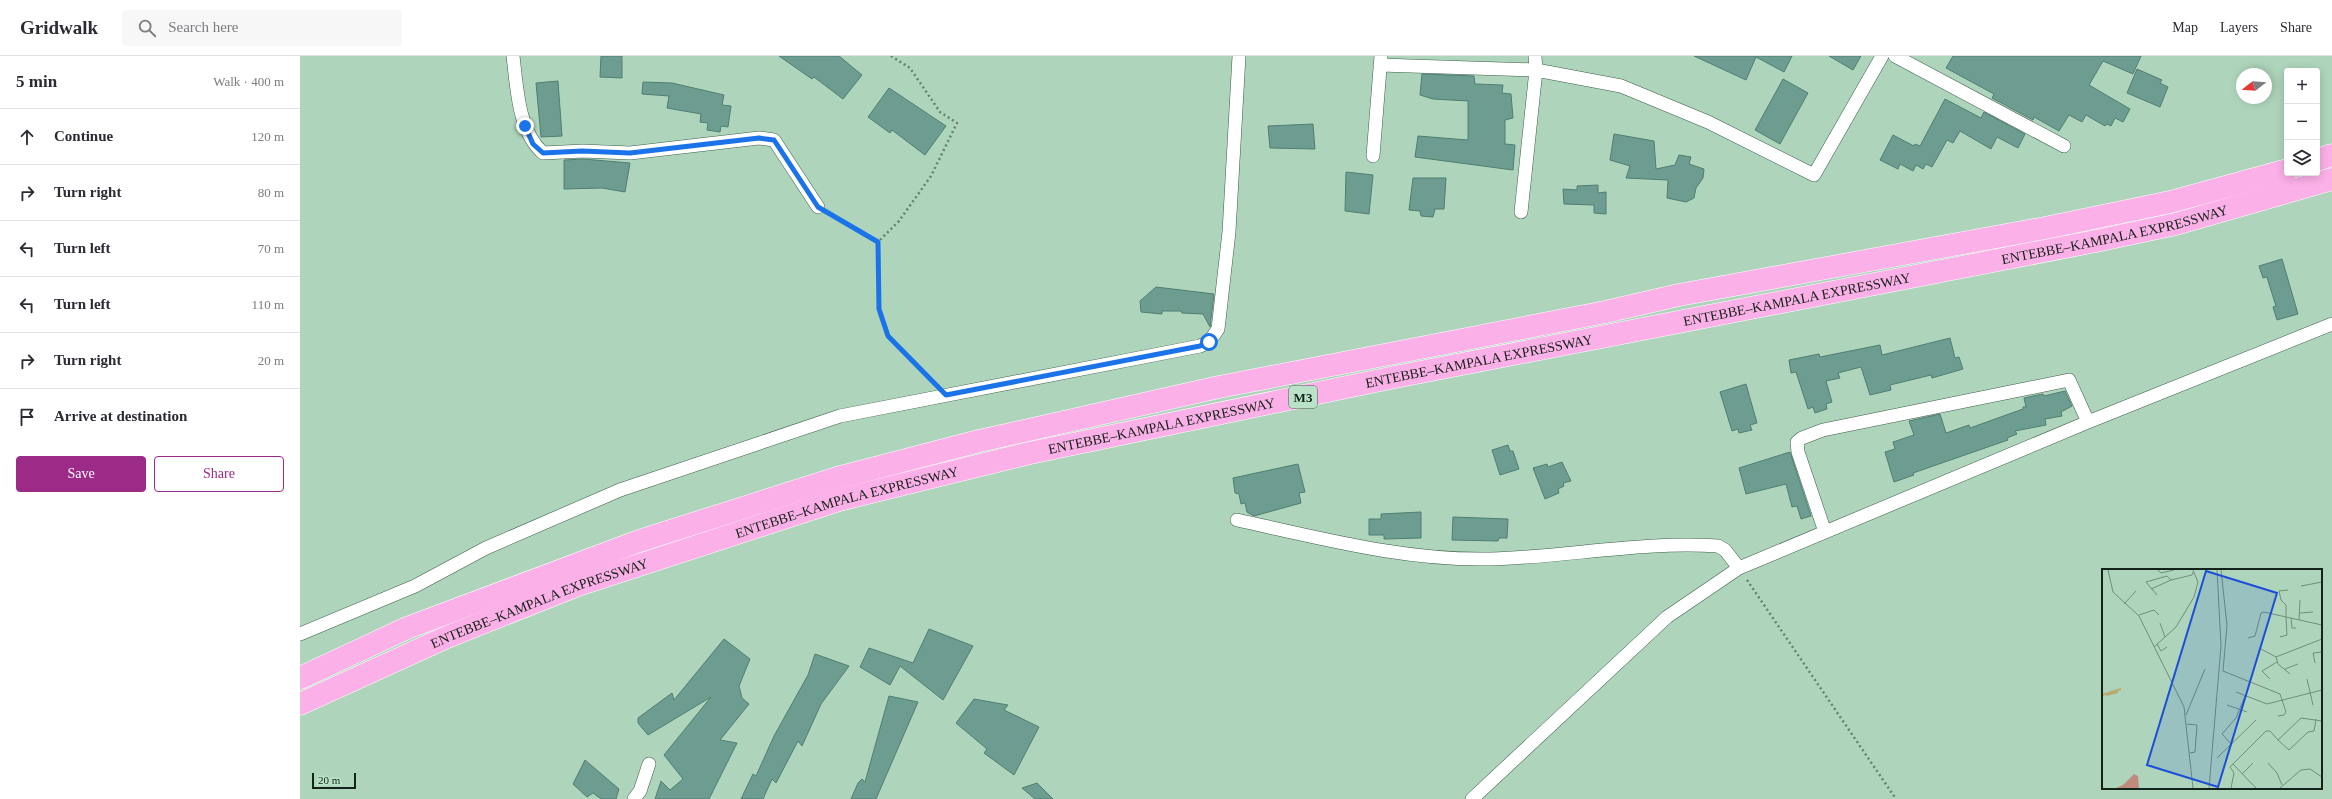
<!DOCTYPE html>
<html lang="en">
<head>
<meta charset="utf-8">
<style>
	body { margin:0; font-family:Georgia,serif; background:#f7f7f7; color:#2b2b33 }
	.controls { position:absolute; right:12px; top:12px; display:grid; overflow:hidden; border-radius:4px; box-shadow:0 2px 10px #0003 }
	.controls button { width:36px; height:36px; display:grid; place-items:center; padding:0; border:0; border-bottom:1px solid #e1e1e2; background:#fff; color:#2b2b33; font:20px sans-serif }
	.compass { position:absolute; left:1936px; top:12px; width:36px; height:36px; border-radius:50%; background:#fff; box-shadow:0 2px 10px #0003; rotate:253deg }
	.scale { position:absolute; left:12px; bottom:10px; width:44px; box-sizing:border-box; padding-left:4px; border:2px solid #14231a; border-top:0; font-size:11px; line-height:14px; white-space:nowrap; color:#14231a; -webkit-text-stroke:3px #bae2c8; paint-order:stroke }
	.stop { position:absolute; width:12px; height:12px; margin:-9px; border:3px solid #1a73e8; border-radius:50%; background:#fff }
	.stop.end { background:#1a73e8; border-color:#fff; box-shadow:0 1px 4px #0008 }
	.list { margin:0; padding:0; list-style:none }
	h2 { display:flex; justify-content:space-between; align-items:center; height:52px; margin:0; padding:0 16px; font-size:17px }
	h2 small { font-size:13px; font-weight:400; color:#7c7c81 }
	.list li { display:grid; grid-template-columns:26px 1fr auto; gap:12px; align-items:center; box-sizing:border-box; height:56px; padding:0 16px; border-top:1px solid #e1e1e2 }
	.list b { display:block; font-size:15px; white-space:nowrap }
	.list em { font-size:13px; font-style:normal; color:#7c7c81 }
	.actions { display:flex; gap:8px; padding:12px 16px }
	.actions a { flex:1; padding:9px 0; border:1px solid #9c2a87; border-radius:4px; text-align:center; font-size:14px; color:#9c2a87 }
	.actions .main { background:#9c2a87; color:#fff }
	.icon { flex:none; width:22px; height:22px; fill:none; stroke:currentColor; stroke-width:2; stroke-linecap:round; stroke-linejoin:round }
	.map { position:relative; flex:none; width:2032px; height:743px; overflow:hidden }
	header { display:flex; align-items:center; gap:24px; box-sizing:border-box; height:56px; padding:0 20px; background:#fff; border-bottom:1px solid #e1e1e2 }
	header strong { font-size:19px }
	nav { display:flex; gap:22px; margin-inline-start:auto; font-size:14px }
	.search { width:280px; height:36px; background:#f7f7f7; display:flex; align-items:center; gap:10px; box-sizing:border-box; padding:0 14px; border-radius:4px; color:#7c7c81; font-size:15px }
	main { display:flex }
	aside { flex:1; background:#fff }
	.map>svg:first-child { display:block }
</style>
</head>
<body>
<header>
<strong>Gridwalk</strong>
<div class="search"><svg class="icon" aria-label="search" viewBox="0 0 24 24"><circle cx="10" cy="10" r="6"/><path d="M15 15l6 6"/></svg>Search here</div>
<nav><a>Map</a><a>Layers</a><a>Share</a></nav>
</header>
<main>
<aside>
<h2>5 min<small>Walk · 400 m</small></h2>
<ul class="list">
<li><svg class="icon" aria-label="ahead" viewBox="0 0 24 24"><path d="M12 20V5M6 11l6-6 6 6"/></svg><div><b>Continue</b></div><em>120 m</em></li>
<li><svg class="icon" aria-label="right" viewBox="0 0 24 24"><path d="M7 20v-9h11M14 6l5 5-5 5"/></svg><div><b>Turn right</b></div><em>80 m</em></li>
<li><svg class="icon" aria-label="left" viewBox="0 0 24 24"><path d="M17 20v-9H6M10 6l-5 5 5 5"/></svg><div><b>Turn left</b></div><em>70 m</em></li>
<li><svg class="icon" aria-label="left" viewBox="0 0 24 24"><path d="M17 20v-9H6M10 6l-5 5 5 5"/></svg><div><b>Turn left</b></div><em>110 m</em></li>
<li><svg class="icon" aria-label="right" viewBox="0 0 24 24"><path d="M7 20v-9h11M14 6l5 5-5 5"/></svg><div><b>Turn right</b></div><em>20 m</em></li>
<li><svg class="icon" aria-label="arrive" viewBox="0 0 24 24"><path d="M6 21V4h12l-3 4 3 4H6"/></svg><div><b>Arrive at destination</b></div></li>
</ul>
<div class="actions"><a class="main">Save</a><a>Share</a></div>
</aside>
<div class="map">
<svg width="2032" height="743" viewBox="0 0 2032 743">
	<rect width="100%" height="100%" fill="#aed5bb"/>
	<path fill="#6d9c90" stroke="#507e72" d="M 301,0 L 322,0 L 322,22 L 300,21 Z
		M 479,0 L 539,0 L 562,19 L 543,43 L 514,21 L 512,23 Z
		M 1394,0 L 1492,0 L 1484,16 L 1456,1 L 1446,24 Z
		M 1529,0 L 1561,0 L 1553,14 Z
		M 1653,0 L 1841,0 L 1833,18 L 1803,5 L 1789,29 L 1830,53 L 1823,66 L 1815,62 L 1811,70 L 1807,68 L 1805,70 L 1786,59 L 1782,66 L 1769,59 L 1759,75 L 1734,61 L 1733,64 L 1692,42 L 1694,38 L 1646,12 Z
		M 1837,13 L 1862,24 L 1860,27 L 1868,31 L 1860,51 L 1827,37 Z
		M 1122,18 L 1174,20 L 1175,28 L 1203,29 L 1202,37 L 1211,38 L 1213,62 L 1205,64 L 1205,88 L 1215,89 L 1213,114 L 1115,101 L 1118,80 L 1168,84 L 1168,45 L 1133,43 L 1120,39 Z
		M 1483,23 L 1508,37 L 1480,88 L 1455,74 Z
		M 258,25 L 262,80 L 241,81 L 236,27 Z
		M 343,26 L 372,27 L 424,39 L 422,49 L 431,50 L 428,71 L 421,70 L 420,76 L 407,74 L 408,67 L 400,66 L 401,58 L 367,52 L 369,40 L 342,38 Z
		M 589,32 L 646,70 L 625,99 L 592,74 L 590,77 L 568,61 Z
		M 1645,43 L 1681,62 L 1684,56 L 1725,78 L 1718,92 L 1697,81 L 1691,93 L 1660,75 L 1653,87 L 1647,84 L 1632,111 L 1626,108 L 1623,113 L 1616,109 L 1613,115 L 1600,108 L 1598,113 L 1580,104 L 1593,79 L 1614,90 L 1615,88 L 1620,90 Z
		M 1013,68 L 1015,93 L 970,92 L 968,70 Z
		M 1314,78 L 1354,85 L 1356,113 L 1375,109 L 1379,99 L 1391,101 L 1389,108 L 1404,113 L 1403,122 L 1396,132 L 1394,142 L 1386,146 L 1367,142 L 1368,124 L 1326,122 L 1330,110 L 1310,104 Z
		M 283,103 L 330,107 L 325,136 L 302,132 L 264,133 L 264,104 Z
		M 1046,116 L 1073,119 L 1069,158 L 1045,155 Z
		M 1113,122 L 1146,122 L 1144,153 L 1135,153 L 1133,161 L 1121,160 L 1120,155 L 1109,154 Z
		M 1298,129 L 1298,137 L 1306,136 L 1306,158 L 1294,157 L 1294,149 L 1264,148 L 1263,133 L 1277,134 L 1277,130 Z
		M 1982,203 L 1998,258 L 1977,264 L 1973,251 L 1976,250 L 1969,228 L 1967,221 L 1963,222 L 1959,210 Z
		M 856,231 L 914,238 L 910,271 L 903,258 L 882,257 L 881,255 L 862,255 L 862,258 L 841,256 L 840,245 Z
		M 1650,282 L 1655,302 L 1659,301 L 1663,313 L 1632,322 L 1631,319 L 1590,329 L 1591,334 L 1570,339 L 1561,311 L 1538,317 L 1540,322 L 1526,325 L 1532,346 L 1526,348 L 1527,353 L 1515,357 L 1513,351 L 1508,353 L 1496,316 L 1491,317 L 1489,304 L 1519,298 L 1520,301 L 1580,289 L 1582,299 Z
		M 1446,328 L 1457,367 L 1450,369 L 1452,374 L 1439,377 L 1438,373 L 1432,375 L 1420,336 Z
		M 1765,335 L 1772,350 L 1761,356 L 1762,360 L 1745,363 L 1746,369 L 1715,375 L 1717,378 L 1707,382 L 1708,384 L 1613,417 L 1614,419 L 1594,426 L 1585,396 L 1595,393 L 1593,386 L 1614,379 L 1609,365 L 1640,358 L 1646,377 L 1669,369 L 1670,372 L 1723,353 L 1723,351 L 1726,351 L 1724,342 L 1743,338 L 1744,340 Z
		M 1208,389 L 1210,395 L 1213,395 L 1219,413 L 1200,419 L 1192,394 Z
		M 1490,396 L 1511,460 L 1501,463 L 1497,450 L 1492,451 L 1486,428 L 1446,438 L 1439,412 Z
		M 1262,406 L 1271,425 L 1263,427 L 1264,430 L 1258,433 L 1259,437 L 1245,443 L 1233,412 L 1247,408 L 1248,411 Z
		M 998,408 L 1005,436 L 999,437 L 1001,447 L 954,460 L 947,456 L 945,447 L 941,448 L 939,438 L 935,437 L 933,422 Z
		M 1121,456 L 1121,482 L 1084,483 L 1084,479 L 1069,479 L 1069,463 L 1081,463 L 1081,458 Z
		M 1153,461 L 1208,463 L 1207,482 L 1199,482 L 1198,485 L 1152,484 Z
		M 629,573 L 673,590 L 643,644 L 600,610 L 590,629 L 560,611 L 569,592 L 613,607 Z
		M 424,583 L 450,603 L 439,630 L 442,642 L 449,648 L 420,684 L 437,687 L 409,743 L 355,743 L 361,725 L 370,734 L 383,723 L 364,699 L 411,641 L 348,679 L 338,667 L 338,662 L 372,637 L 374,644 Z
		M 515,598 L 549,610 L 521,648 L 502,690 L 498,685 L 476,727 L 472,723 L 463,743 L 441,743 L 453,718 L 456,720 L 474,680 L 508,619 Z
		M 589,640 L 618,646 L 576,743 L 551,743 L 558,727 L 562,723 L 565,726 Z
		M 674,643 L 708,649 L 704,654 L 739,671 L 714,719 L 684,697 L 687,693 L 656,667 Z
		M 285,704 L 319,733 L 316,743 L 301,743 L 293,737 L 287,741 L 273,728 Z
		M 737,727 L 753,743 L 735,743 L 722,732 Z"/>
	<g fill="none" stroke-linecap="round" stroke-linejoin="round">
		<defs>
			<path id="street" d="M 213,0 C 217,32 218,75 243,97 L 283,95 L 330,97 L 459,82 L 474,84 L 518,151
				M 1595,0 L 1764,90
				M 1080,9 L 1236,14 L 1321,30 L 1408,66 L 1514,119 L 1582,0
				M 1073,100 L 1081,0
				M 1221,156 L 1236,14 L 1235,0
				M 937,464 C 1020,482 1105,505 1191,503 C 1266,501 1342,485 1418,490 L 1425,494 L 1439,512
				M 1525,476 L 1498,396 L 1497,386 L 1502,382 L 1523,374 L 1769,324 L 1788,366
				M 0,578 L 115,530 L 186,492 L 320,434 L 540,360 L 900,290 L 909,286 L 918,273 L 929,176 L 939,0
				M 334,743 L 340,735 L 349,708
				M 1172,743 L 1367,561 L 1439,512 L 1788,366 L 2032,268"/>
			<g id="highway">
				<path d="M 2017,104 L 2032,99"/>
				<path d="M 0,622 L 107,572 L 339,485 L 537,422 L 679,385 L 919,331 L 1305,256 L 1379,239 L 1745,172 L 1870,146 L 1987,114"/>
				<path id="s1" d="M 0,648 L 147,581 L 278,529 L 539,444 L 730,397 L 1095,321 L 1796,185 L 1876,168 L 2032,123"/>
			</g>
		</defs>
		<use href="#street" stroke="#3b5e49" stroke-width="14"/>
		<use href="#highway" stroke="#fff" stroke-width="23"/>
		<path stroke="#668270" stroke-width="2.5" stroke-dasharray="2 3" stroke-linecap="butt" d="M 591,0 L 610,12 L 640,56 L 657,67 L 631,120 L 599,165 L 578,186 L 579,253 L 588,280 L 636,328
			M 528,157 L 578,186
			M 1447,524 L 1596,743"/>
		<use href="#street" stroke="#fff" stroke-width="13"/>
		<use href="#highway" stroke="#fbb0e7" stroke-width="22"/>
	</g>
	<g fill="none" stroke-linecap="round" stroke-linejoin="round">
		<path stroke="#1a73e8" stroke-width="5" d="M 225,70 L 233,88 L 243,97 L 282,95 L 330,97 L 459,82 L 474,84 L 518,151 L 578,186 L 579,253 L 588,280 L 646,339 L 900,290 L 909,286"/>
	</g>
	<g text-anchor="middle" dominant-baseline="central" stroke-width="3" stroke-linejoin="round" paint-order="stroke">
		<rect fill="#bae2c8" stroke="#465c4e" stroke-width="1" x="989" y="330" width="28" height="22" rx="3"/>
		<g font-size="13" font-weight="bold" fill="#14231a">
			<text x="1003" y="341">M3</text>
		</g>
		<g font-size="14" fill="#14231a" stroke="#bae2c8">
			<text stroke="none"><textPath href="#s1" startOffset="1880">ENTEBBE–KAMPALA EXPRESSWAY</textPath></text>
			<text stroke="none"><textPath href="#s1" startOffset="1556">ENTEBBE–KAMPALA EXPRESSWAY</textPath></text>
			<text stroke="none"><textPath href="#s1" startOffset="1232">ENTEBBE–KAMPALA EXPRESSWAY</textPath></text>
			<text stroke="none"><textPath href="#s1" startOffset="908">ENTEBBE–KAMPALA EXPRESSWAY</textPath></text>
			<text stroke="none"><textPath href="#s1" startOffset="584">ENTEBBE–KAMPALA EXPRESSWAY</textPath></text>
			<text stroke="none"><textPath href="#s1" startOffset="260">ENTEBBE–KAMPALA EXPRESSWAY</textPath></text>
		</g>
	</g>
	<g transform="translate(1802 513)">
		<rect width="220" height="220" fill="#aed5bb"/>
		<path d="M 32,205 L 36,207 L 37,219 L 14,219 L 21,216 Z" fill="#be8b7d"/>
		<path fill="none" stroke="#b9ab70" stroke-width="2" d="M 0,126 L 19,120M 4,126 L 16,123"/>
		<path fill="none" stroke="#708e7b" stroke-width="1" d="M 6,1 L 11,23 L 37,47 L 82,138 L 91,219M 56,1 L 59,4 L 72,1M 119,1 L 125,56 L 121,102 L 178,125 L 184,143 L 182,146 L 176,147M 199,17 L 220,13M 49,20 L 69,11M 186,21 L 177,22 L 179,31 L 184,36 L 184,48 L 220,56M 55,26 L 44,13 L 65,7 L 69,11 L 90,6 L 91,3M 22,35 L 34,22M 198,44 L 211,43M 37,46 L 52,41 L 57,46M 189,49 L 190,59 L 194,59M 197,51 L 198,31M 58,54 L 63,68M 146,69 L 153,67 L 159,44 L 162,43 L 184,48 L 185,66 L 178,68M 55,75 L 59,82 L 65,78M 52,78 L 74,58 L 92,28 L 96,13 L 91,1M 159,80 L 174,88 L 220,70M 174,88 L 176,95 L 188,105M 213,94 L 211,84 L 220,83M 183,100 L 196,95M 168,110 L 160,102 L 175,93M 205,110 L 211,136M 134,123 L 165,135 L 220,121M 125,136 L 145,143M 84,146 L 103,100M 85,155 L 95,156 L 93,183 L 88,184M 176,171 L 187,181 L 206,163 L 212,162 L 214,150M 129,175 L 120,165 L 134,149 L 143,127M 115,189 L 154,151M 166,194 L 175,204 L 180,216M 131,195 L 154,219M 140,205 L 151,194M 107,219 L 119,77 L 115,1M 129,219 L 132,204 L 128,198 L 164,162 L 168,162 L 176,171 L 199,149 L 220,152M 178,219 L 199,201 L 208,200 L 220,208"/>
		<path fill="#1d4ed8" fill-opacity="0.15" stroke="#1d4ed8" stroke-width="2" d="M 104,2 L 175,24 L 116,218 L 45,196 Z"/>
		<rect width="220" height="220" fill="none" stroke="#14231a" stroke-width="2"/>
	</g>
</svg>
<div class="controls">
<button>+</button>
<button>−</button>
<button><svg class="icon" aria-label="layers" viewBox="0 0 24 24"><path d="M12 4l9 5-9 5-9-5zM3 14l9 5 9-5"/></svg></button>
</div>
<svg class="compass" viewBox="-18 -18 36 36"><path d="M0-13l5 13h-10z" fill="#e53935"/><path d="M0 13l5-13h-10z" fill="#7c7c81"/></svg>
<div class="scale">20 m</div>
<div class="stop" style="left:909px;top:286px"></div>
<div class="stop end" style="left:225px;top:70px"></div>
</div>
</main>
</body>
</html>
